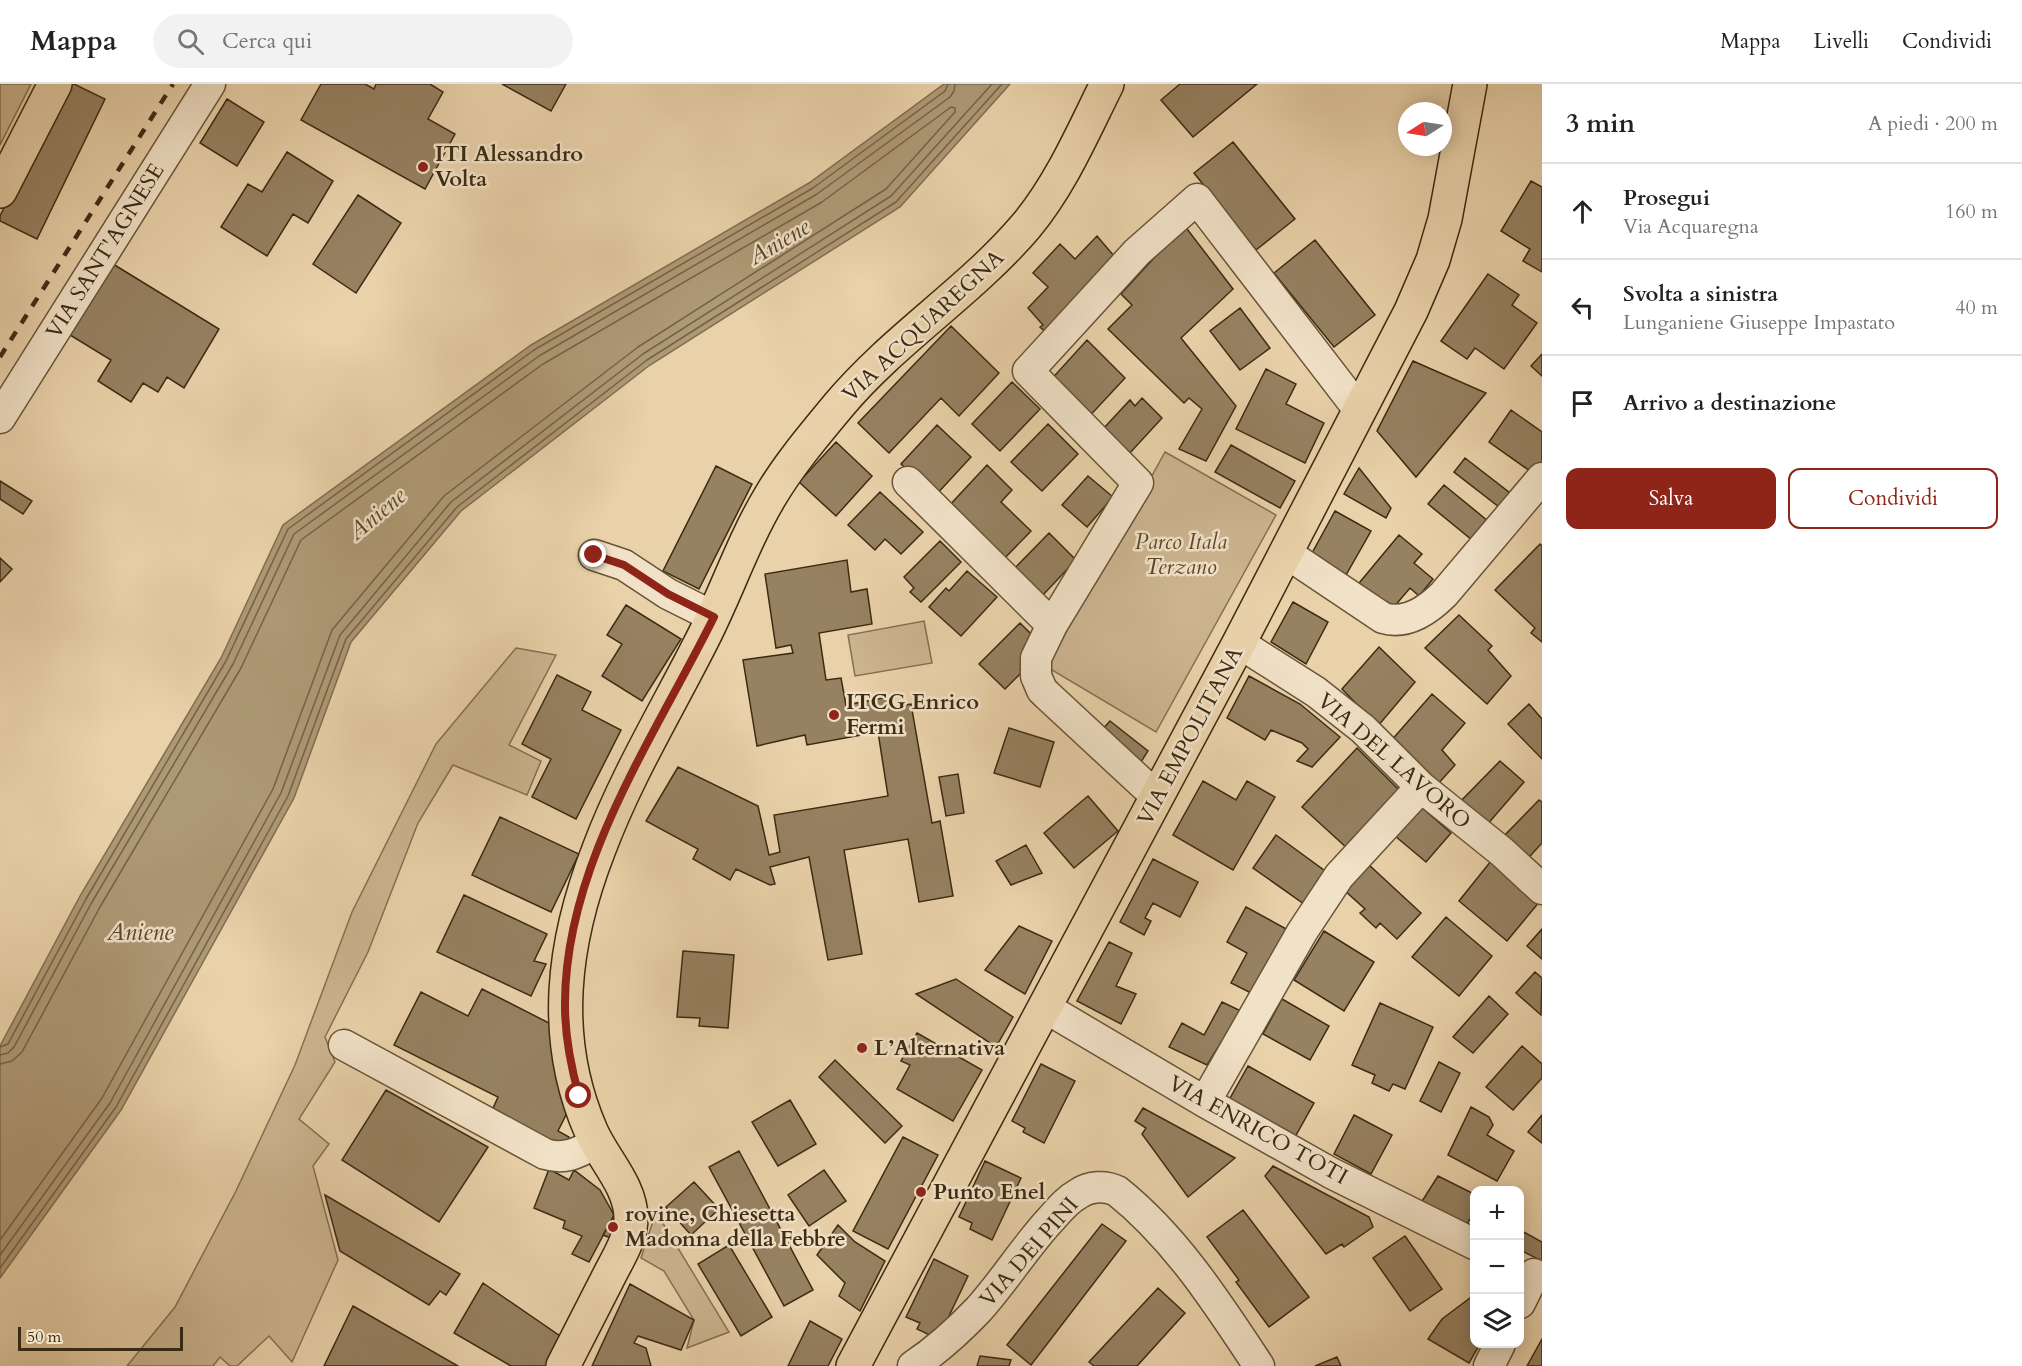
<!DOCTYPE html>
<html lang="it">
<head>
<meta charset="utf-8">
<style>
	body { margin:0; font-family:Cardo,serif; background:#f2f2f2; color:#222 }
	.controls { position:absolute; right:18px; bottom:18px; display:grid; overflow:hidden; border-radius:12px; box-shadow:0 3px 15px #0003 }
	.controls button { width:54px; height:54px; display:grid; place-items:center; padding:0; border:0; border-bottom:2px solid #e0e0e0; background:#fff; color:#222; font:30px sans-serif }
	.compass { position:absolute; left:1398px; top:18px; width:54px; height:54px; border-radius:50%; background:#fff; box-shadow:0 3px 15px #0003; rotate:258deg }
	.scale { position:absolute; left:18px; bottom:15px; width:165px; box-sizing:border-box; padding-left:6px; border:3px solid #3c2b13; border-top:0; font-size:16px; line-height:21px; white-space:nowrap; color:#3c2b13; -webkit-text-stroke:4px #f1e1c7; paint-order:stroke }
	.stop { position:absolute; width:18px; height:18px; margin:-14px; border:4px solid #8f2418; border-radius:50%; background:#fff }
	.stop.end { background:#8f2418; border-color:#fff; box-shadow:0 2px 6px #0008 }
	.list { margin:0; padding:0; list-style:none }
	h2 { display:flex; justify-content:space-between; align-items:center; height:78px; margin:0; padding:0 24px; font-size:26px }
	h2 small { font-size:20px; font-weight:400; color:#767676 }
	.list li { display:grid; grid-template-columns:39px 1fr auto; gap:18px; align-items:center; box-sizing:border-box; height:96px; padding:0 24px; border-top:2px solid #e0e0e0 }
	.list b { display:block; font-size:22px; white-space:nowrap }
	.list p { margin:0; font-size:20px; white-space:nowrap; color:#767676 }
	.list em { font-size:20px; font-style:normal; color:#767676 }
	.actions { display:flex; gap:12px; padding:18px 24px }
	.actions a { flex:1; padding:14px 0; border:2px solid #8f2418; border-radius:12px; text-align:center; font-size:21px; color:#8f2418 }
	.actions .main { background:#8f2418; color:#fff }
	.icon { flex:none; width:33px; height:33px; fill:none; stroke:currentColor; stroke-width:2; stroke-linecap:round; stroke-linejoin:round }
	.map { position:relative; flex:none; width:1542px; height:1282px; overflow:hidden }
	header { display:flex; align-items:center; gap:36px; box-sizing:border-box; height:84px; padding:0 30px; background:#fff; border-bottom:2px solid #e0e0e0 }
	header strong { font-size:28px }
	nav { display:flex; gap:33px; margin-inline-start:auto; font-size:21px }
	.search { width:420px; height:54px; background:#f2f2f2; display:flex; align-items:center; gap:15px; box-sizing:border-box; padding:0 21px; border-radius:33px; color:#767676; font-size:22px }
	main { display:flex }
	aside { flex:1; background:#fff }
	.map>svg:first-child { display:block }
</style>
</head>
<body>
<header>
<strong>Mappa</strong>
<div class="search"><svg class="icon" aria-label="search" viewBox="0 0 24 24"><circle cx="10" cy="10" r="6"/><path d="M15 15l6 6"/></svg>Cerca qui</div>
<nav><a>Mappa</a><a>Livelli</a><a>Condividi</a></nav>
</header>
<main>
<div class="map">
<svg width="1542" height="1282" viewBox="0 0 1542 1282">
	<rect width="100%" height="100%" fill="#e9d1a9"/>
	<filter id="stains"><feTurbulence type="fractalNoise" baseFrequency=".00333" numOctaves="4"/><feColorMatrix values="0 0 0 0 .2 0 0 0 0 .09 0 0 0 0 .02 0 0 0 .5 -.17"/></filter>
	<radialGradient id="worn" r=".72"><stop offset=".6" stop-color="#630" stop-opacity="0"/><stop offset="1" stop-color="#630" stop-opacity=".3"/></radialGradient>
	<path fill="#ccb590" stroke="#847052" stroke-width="1.5" d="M 0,0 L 31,0 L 0,61 Z
		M 1165,368 L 1276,431 L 1156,648 L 1047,583 Z
		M 924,537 L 932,579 L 855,592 L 848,551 Z
		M 516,564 L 556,571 L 509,661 L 541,677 L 527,711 L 453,681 L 418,739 L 368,868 L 325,953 L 335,978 L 299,1035 L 329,1060 L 313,1082 L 338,1176 L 292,1278 L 269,1252 L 237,1282 L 230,1282 L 220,1273 L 213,1282 L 127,1282 L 175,1223 L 236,1107 L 295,981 L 352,828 L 436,660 Z
		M 656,1128 L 729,1248 L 687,1264 L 694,1236 L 664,1187 L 641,1174 Z"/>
	<path fill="#ae9976" stroke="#806d4e" stroke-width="1.5" d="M 944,0 L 1010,0 L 900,123 L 650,281 L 461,427 L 351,558 L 294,714 L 121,1026 L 0,1194 L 0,962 L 80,812 L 221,574 L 283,441 L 531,261 L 809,99 Z"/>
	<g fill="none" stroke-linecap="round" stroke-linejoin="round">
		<path stroke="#756244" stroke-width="1.5" d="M 0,963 L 8,960 L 86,815 L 226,577 L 288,445 L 534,266 L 813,104 L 945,7 L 948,0
			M 0,971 L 8,969 L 14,963 L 92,818 L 233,580 L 294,450 L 539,272 L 817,110 L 950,13 L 954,7 L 955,0
			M 0,980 L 12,977 L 22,968 L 100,823 L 241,584 L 301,456 L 543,280 L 822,118 L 951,23 L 955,24 L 955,28 L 886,105 L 638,263 L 444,412 L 332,546 L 273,705 L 102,1014 L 0,1156
			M 0,1171 L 110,1019 L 281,709 L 340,551 L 451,418 L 643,270 L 891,112 L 992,0
			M 0,1184 L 116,1023 L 288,712 L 346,555 L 457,423 L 647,276 L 896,118 L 1002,0"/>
	</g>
	<path fill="#968161" stroke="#3c2b13" stroke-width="1.5" d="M 64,0 L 74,0 L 105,15 L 37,155 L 0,137 L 0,132 Z
		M 321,0 L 365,0 L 374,5 L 376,0 L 430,0 L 443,8 L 428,35 L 455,50 L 425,105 L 301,36 Z
		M 502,0 L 566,0 L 551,27 Z
		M 1180,0 L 1257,0 L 1193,53 L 1161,16 Z
		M 227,15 L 264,38 L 237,82 L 200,59 Z
		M 1233,58 L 1295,135 L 1256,166 L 1194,89 Z
		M 287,68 L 333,97 L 308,139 L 293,130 L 267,172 L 221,143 L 248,100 L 262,108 Z
		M 1531,97 L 1542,103 L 1542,188 L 1523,177 L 1530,165 L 1501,147 Z
		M 358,111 L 401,139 L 356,209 L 313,180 Z
		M 1184,141 L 1233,205 L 1181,254 L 1236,322 L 1206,377 L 1179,365 L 1202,325 L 1189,314 L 1184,319 L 1108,245 L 1132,221 L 1121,210 Z
		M 1097,152 L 1114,172 L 1051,253 L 1040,243 L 1043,241 L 1028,224 L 1048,203 L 1033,189 L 1060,160 L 1075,175 Z
		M 1315,156 L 1375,231 L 1334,263 L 1274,189 Z
		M 113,180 L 219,245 L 184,304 L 167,293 L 158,308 L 143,299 L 131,318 L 98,297 L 111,276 L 70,251 Z
		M 1488,190 L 1519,211 L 1512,221 L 1537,239 L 1504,285 L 1475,264 L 1467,275 L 1441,257 Z
		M 1240,224 L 1270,264 L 1240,286 L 1210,247 Z
		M 951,242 L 999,289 L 959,332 L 941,314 L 889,369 L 858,339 Z
		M 1087,256 L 1125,294 L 1085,337 L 1048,299 Z
		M 1542,270 L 1542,292 L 1531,282 Z
		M 1413,277 L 1486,309 L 1416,393 L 1377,347 Z
		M 1266,285 L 1296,300 L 1286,320 L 1324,339 L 1305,379 L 1236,345 Z
		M 1012,298 L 1040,325 L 1000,367 L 972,340 Z
		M 1142,314 L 1162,334 L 1129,370 L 1103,345 L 1130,316 L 1135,322 Z
		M 1511,326 L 1542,348 L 1542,386 L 1537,392 L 1489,358 Z
		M 1048,340 L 1078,370 L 1042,407 L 1011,378 Z
		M 937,341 L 971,373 L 935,412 L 901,380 Z
		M 836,358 L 872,392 L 836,432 L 799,398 Z
		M 1231,361 L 1295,397 L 1280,424 L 1215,388 Z
		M 1465,374 L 1510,409 L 1499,423 L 1454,388 Z
		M 987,381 L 1012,406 L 1001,418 L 1031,447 L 1002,477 L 947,424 Z
		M 716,382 L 752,400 L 699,505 L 663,487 Z
		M 1359,384 L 1391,424 L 1386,434 L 1344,410 Z
		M 1088,392 L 1113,413 L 1087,443 L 1062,421 Z
		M 0,397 L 32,417 L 23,430 L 0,415 Z
		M 1444,401 L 1488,437 L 1472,456 L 1428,420 Z
		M 880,408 L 923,448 L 901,470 L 885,455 L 875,466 L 848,441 Z
		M 1335,427 L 1371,447 L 1346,491 L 1311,471 Z
		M 1049,449 L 1076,476 L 1042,512 L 1014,485 Z
		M 1399,451 L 1422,470 L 1414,479 L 1433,495 L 1419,512 L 1410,504 L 1387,531 L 1355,504 Z
		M 940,457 L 961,478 L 921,518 L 910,508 L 914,504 L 904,493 Z
		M 1540,460 L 1542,462 L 1542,558 L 1531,549 L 1535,544 L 1495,506 Z
		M 0,474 L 12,485 L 0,498 Z
		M 847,476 L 851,508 L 867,505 L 872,540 L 819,549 L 826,596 L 841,594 L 846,621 L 888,613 L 890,623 L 911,620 L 932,739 L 940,737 L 953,812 L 919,818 L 908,755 L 844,766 L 862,870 L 828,876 L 809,773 L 770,783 L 775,800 L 770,801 L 736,785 L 730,796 L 693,775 L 698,765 L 646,737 L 678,683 L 758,722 L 769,771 L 780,768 L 774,731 L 888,712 L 878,648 L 807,661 L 805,651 L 757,662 L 743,576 L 793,569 L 791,561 L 776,564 L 765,490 Z
		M 967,487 L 997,513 L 961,552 L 929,523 L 946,504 L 949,507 Z
		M 1293,518 L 1328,538 L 1306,580 L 1271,558 Z
		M 626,521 L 681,555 L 642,617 L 602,592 L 622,560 L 607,551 Z
		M 1459,531 L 1492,562 L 1488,566 L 1511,592 L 1487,620 L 1425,564 Z
		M 1020,539 L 1039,558 L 1032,572 L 1020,585 L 1023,587 L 1005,605 L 979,580 Z
		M 1379,563 L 1415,598 L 1378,642 L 1342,605 Z
		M 557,591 L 591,608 L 582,626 L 621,646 L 576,735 L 532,713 L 551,675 L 522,660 Z
		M 1249,592 L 1300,620 L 1340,653 L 1312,683 L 1297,677 L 1308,665 L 1302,659 L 1271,646 L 1265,656 L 1227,634 Z
		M 1432,610 L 1465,639 L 1442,666 L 1455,681 L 1437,701 L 1390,658 Z
		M 1529,620 L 1542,635 L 1542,675 L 1508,640 Z
		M 1110,637 L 1148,667 L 1139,681 L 1101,647 Z
		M 1009,644 L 1054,658 L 1040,703 L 994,689 Z
		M 1357,664 L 1401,708 L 1348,765 L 1302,723 Z
		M 1500,677 L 1524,698 L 1486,742 L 1457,721 Z
		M 958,690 L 964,729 L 946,732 L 939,693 Z
		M 1203,697 L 1236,716 L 1247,697 L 1275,713 L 1233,786 L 1173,751 Z
		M 1088,712 L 1118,747 L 1074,784 L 1044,749 Z
		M 1539,716 L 1542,718 L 1542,759 L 1523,780 L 1500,756 Z
		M 1420,722 L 1451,749 L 1426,778 L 1395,752 Z
		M 500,733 L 579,770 L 551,828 L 472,791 Z
		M 1276,751 L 1332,792 L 1311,825 L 1253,784 Z
		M 1026,761 L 1042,789 L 1011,801 L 996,777 Z
		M 1153,775 L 1198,798 L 1180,833 L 1153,819 L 1145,834 L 1151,837 L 1144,851 L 1120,838 Z
		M 1491,777 L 1540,817 L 1507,857 L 1459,817 Z
		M 1368,780 L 1421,829 L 1397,855 L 1380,839 L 1376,844 L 1360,829 L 1365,825 L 1344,806 Z
		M 464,811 L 547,850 L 534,877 L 546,880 L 531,912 L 437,868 Z
		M 1246,823 L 1290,847 L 1253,910 L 1231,899 L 1247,869 L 1227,858 Z
		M 1446,833 L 1492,872 L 1459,912 L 1412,873 Z
		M 1019,842 L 1052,857 L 1025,910 L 985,886 Z
		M 1542,845 L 1542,875 L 1527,862 Z
		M 1324,847 L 1374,878 L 1344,927 L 1294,896 Z
		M 1109,858 L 1132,869 L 1116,902 L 1136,910 L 1121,940 L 1077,917 Z
		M 683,867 L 734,871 L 728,944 L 699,942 L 700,934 L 677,933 Z
		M 1535,888 L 1542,894 L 1541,931 L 1516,909 Z
		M 956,895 L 1013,933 L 996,963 L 916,910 Z
		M 482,905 L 549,939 L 570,1023 L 558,1047 L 569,1053 L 562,1067 L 490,1031 L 498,1013 L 394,961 L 421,908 L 468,932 Z
		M 1489,912 L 1508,930 L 1473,969 L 1453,953 Z
		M 1282,915 L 1329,942 L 1310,976 L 1263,950 Z
		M 1222,918 L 1241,927 L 1207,981 L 1169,963 L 1182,939 L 1204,951 Z
		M 1380,919 L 1433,943 L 1405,1005 L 1393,1000 L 1389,1007 L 1372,999 L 1375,991 L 1352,981 Z
		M 917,949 L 982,986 L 953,1037 L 897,1005 L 910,981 L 901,977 Z
		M 1522,962 L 1542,980 L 1542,994 L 1513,1026 L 1486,1003 Z
		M 835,976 L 902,1042 L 885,1059 L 819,993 Z
		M 1439,978 L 1460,989 L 1441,1028 L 1420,1017 Z
		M 1041,980 L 1075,997 L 1044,1059 L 1023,1048 L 1025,1044 L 1012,1037 Z
		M 1248,982 L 1314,1019 L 1295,1053 L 1229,1016 Z
		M 386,1006 L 488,1063 L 439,1138 L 342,1076 Z
		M 790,1016 L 816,1060 L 778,1082 L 752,1038 Z
		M 1471,1023 L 1489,1033 L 1493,1041 L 1487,1051 L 1514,1067 L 1497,1097 L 1448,1071 Z
		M 1143,1024 L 1235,1074 L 1188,1113 L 1142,1050 L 1146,1044 L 1135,1037 Z
		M 1354,1031 L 1392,1051 L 1371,1090 L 1334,1070 Z
		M 1542,1031 L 1542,1059 L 1528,1048 Z
		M 903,1053 L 938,1071 L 888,1165 L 853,1147 Z
		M 739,1067 L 813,1206 L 784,1222 L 709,1083 Z
		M 985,1077 L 1021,1094 L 992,1156 L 970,1145 L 972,1139 L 959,1133 Z
		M 1273,1082 L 1369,1133 L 1373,1143 L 1344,1163 L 1342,1160 L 1326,1170 L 1265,1092 Z
		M 549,1085 L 569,1096 L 574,1086 L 600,1106 L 614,1131 L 589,1178 L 572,1170 L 582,1152 L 563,1144 L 565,1137 L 534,1124 Z
		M 824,1086 L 846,1117 L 809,1142 L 788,1111 Z
		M 1438,1092 L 1474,1110 L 1474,1129 L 1463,1146 L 1419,1122 Z
		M 694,1098 L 719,1125 L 691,1151 L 666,1123 Z
		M 325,1111 L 460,1190 L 446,1211 L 440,1207 L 429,1221 L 340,1167 Z
		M 1243,1126 L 1309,1213 L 1269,1243 L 1236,1198 L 1239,1196 L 1207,1153 Z
		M 614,1131 L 616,1156 L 603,1151 Z
		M 1102,1140 L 1126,1157 L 1031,1281 L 1007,1261 Z
		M 838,1141 L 855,1158 L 885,1177 L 860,1227 L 839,1212 L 845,1199 L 817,1171 Z
		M 1520,1146 L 1542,1158 L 1542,1177 L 1520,1166 Z
		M 1405,1152 L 1442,1205 L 1410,1227 L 1373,1174 Z
		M 729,1161 L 772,1233 L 741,1252 L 698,1180 Z
		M 934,1175 L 968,1192 L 938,1255 L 917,1245 L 920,1239 L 906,1233 Z
		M 483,1199 L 563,1254 L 546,1282 L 511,1282 L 454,1249 Z
		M 630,1200 L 694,1236 L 681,1266 L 638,1252 L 634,1259 L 646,1264 L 651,1282 L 592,1282 Z
		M 1158,1204 L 1185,1229 L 1137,1282 L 1094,1282 L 1089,1278 Z
		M 1474,1211 L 1474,1260 L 1480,1260 L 1469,1279 L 1428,1255 L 1442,1235 Z
		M 353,1222 L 458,1282 L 324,1282 Z
		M 810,1237 L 842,1255 L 828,1282 L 788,1282 Z
		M 1542,1255 L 1542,1282 L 1527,1282 Z
		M 980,1272 L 1011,1276 L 1009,1282 L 977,1282 Z
		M 1337,1273 L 1341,1282 L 1315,1282 Z"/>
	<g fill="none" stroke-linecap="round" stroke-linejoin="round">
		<defs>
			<path id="minor" d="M 0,334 L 210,0
				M 908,398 L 1052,541
				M 1286,469 L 1383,534 C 1406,541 1428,526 1444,510 L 1542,394
				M 594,471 L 624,481 L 668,510 L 714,533
				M 1239,559 L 1316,608 L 1363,645 L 1421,703 L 1502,768 L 1542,805
				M 1157,713 L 1047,611 L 1042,606 L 1036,592 L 1036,574 L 1052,541 L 1138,399 L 1028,287 L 1137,168 L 1197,115 L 1359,326
				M 1046,924 L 1205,1018 L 1331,1089 L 1474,1160
				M 344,961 L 545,1070 C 565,1076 578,1069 596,1059
				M 1205,1018 L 1302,848 L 1339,792 L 1421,703
				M 1520,1219 L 1534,1190
				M 913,1282 C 937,1266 959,1246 979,1225 C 1005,1196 1025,1163 1051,1135 C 1059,1126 1067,1116 1078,1110 C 1089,1102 1105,1101 1117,1107 C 1176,1154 1218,1220 1259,1282
				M 1489,1282 L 1500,1260"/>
			<path id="major" d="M 0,107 L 55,0
				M 563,1282 C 578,1253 592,1225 607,1196 C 616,1177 631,1156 631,1134 C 631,1102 603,1075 591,1047 C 550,953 563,857 599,765 C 626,693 666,627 701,558 C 726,510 743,457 771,411 C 790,379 815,350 838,322 C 894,255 970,208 1026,142 C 1061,100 1083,48 1107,0
				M 853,1282 L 1239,559 L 1411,227 L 1433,176 L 1445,135 L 1470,0"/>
		</defs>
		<use href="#minor" stroke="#675438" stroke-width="33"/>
		<use href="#major" stroke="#3c2b13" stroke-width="36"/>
		<use href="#minor" stroke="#f1e1c7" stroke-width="30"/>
		<use href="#major" stroke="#e9d1a9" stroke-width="33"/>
		<path stroke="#3c2b13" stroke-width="4.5" stroke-dasharray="10 10" stroke-linecap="butt" d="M 0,273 L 173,0"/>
	</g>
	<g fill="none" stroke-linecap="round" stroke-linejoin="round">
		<path stroke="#8f2418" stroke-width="8" d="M 579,1012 C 571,983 565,952 565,922 C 564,782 654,654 714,533 L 668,510 L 624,481 L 594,471"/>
	</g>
	<g fill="#8f2418" stroke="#f1e1c7" stroke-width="2">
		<circle cx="423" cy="83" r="6"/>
		<circle cx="834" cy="631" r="6"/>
		<circle cx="862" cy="964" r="6"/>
		<circle cx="921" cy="1108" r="6"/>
		<circle cx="613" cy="1143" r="6"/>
	</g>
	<g text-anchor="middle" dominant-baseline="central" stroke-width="5" stroke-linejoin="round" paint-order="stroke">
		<g font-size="22" font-weight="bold" fill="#3c2b13" stroke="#f1e1c7" text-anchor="start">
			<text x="435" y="70">ITI Alessandro<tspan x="435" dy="25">Volta</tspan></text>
			<text x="846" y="618">ITCG Enrico<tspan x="846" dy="25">Fermi</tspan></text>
			<text x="874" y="964">L’Alternativa</text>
			<text x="933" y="1108">Punto Enel</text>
			<text x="625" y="1130">rovine, Chiesetta<tspan x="625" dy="25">Madonna della Febbre</tspan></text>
		</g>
		<g font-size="22" fill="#3c2b13" stroke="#f1e1c7">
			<text transform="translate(105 167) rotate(-58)">VIA SANT'AGNESE</text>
			<text transform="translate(923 242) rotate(-43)">VIA ACQUAREGNA</text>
			<text transform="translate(1190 652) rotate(-62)">VIA EMPOLITANA</text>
			<text transform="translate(1394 677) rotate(41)">VIA DEL LAVORO</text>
			<text transform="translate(1258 1046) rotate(29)">VIA ENRICO TOTI</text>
			<text transform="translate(1029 1168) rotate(-49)">VIA DEI PINI</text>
		</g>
		<g font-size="22" font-style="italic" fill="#59472c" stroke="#f1e1c7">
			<text x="1181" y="458">Parco Itala<tspan x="1181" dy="25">Terzano</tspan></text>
		</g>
		<g font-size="24" font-style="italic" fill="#58462c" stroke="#f1e1c7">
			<text transform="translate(779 158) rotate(-31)">Aniene</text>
			<text transform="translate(377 430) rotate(-40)">Aniene</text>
			<text x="140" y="848">Aniene</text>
		</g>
	</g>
	<rect width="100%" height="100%" filter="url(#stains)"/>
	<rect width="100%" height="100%" fill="url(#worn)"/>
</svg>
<div class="controls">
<button>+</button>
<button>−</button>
<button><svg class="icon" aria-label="layers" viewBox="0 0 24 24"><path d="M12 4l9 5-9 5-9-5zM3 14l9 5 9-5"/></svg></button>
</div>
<svg class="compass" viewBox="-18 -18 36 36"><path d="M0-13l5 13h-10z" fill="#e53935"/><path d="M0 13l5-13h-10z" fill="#767676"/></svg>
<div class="scale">50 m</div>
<div class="stop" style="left:579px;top:1012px"></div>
<div class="stop end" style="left:594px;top:471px"></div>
</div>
<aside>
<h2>3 min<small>A piedi · 200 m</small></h2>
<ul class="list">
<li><svg class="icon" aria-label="ahead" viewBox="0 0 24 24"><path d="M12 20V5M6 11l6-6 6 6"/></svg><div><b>Prosegui</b><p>Via Acquaregna</p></div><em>160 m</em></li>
<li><svg class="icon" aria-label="left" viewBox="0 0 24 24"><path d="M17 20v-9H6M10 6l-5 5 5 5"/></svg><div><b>Svolta a sinistra</b><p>Lunganiene Giuseppe Impastato</p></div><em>40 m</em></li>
<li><svg class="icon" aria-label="arrive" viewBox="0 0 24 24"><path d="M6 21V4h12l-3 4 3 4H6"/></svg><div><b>Arrivo a destinazione</b></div></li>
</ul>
<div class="actions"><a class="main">Salva</a><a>Condividi</a></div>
</aside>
</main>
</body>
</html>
